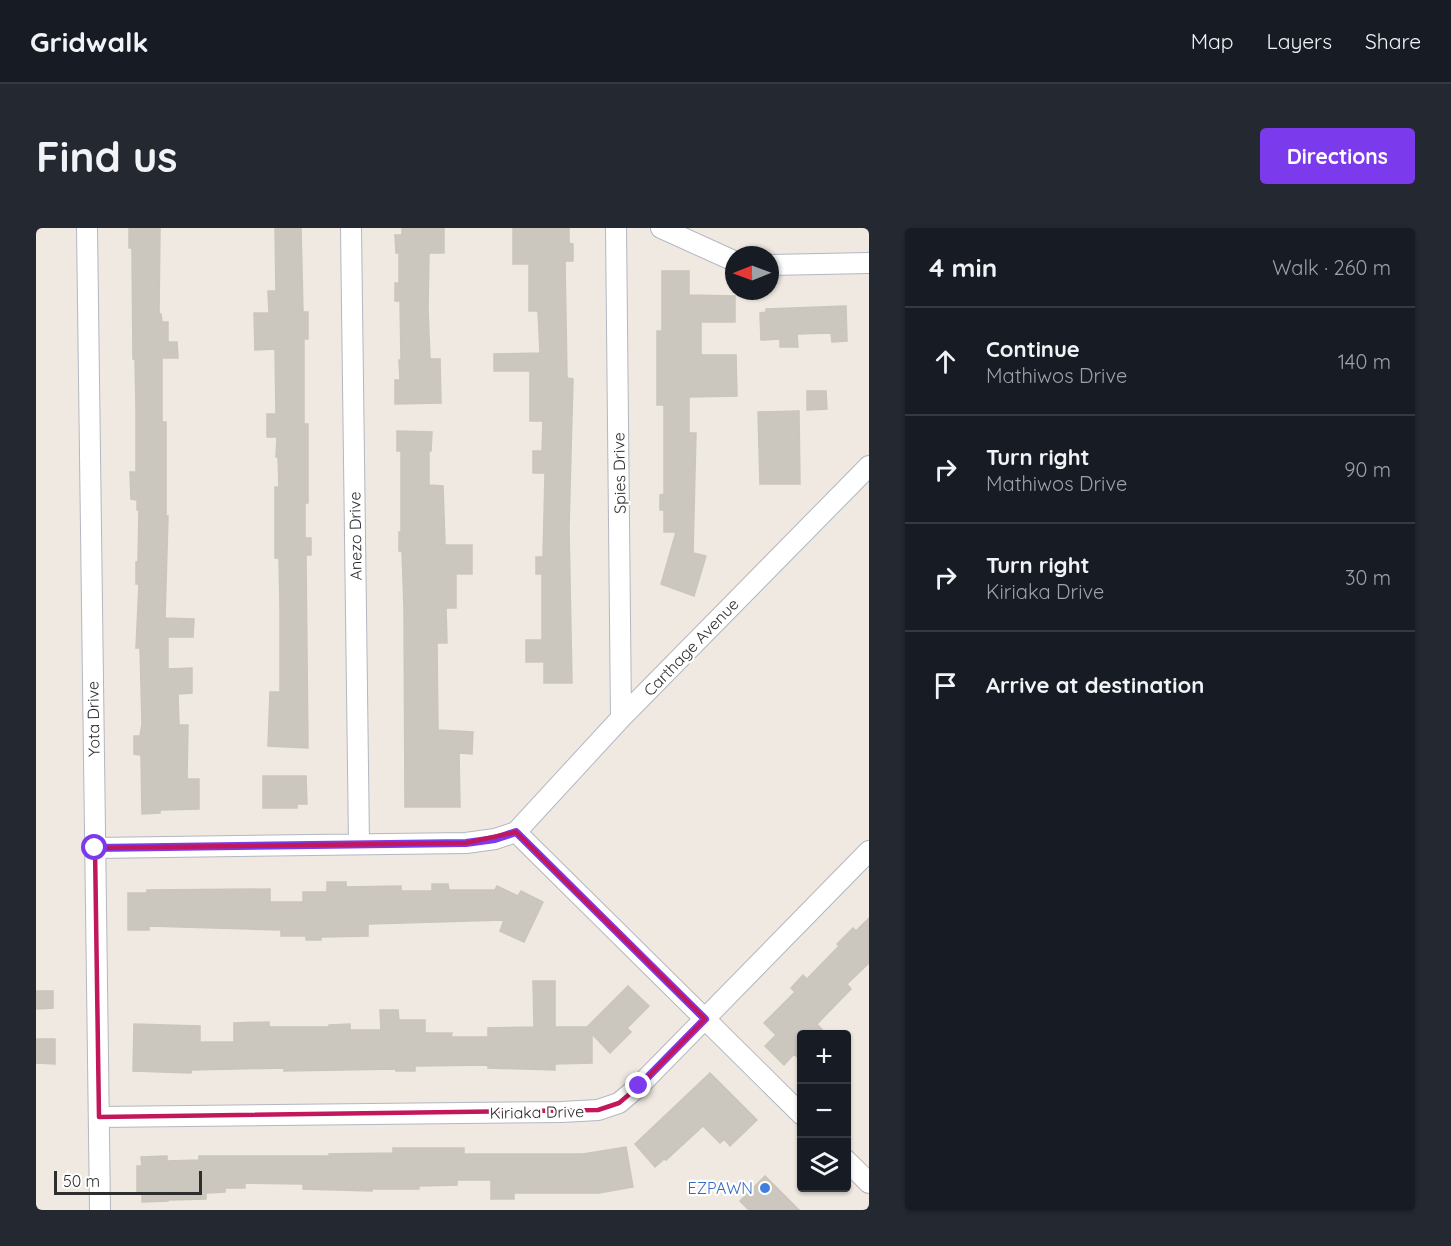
<!DOCTYPE html>
<html lang="en">
<head>
<meta charset="utf-8">
<style>
	body { margin:0; font-family:Quicksand,sans-serif; background:#242831; color:#f1f3f6 }
	.controls { position:absolute; right:18px; bottom:18px; display:grid; overflow:hidden; border-radius:6px; box-shadow:0 2px 4px #0004 }
	.controls button { width:54px; height:54px; display:grid; place-items:center; padding:0; border:0; border-bottom:2px solid #363941; background:#171b24; color:#f1f3f6; font:30px sans-serif }
	.compass { position:absolute; left:689px; top:18px; width:54px; height:54px; border-radius:50%; background:#171b24; box-shadow:0 2px 4px #0004; rotate:269deg }
	.scale { position:absolute; left:18px; bottom:15px; width:148px; box-sizing:border-box; padding-left:6px; border:3px solid #2e2e2e; border-top:0; font-size:16px; line-height:21px; white-space:nowrap; color:#2e2e2e; -webkit-text-stroke:4px #fff; paint-order:stroke }
	.stop { position:absolute; width:18px; height:18px; margin:-14px; border:4px solid #7c3aed; border-radius:50%; background:#fff }
	.stop.end { background:#7c3aed; border-color:#fff; box-shadow:0 2px 6px #0008 }
	.list { margin:0; padding:0; list-style:none }
	h2 { display:flex; justify-content:space-between; align-items:center; height:78px; margin:0; padding:0 24px; font-size:26px }
	h2 small { font-size:20px; font-weight:400; color:#9ea1a6 }
	.list li { display:grid; grid-template-columns:39px 1fr auto; gap:18px; align-items:center; box-sizing:border-box; height:108px; padding:0 24px; border-top:2px solid #363941 }
	.list b { display:block; font-size:22px; white-space:nowrap }
	.list p { margin:0; font-size:20px; white-space:nowrap; color:#9ea1a6 }
	.list em { font-size:20px; font-style:normal; color:#9ea1a6 }
	.icon { flex:none; width:33px; height:33px; fill:none; stroke:currentColor; stroke-width:2; stroke-linecap:round; stroke-linejoin:round }
	.map { position:relative; flex:none; width:833px; height:982px; overflow:hidden; border-radius:6px }
	header { display:flex; align-items:center; gap:36px; box-sizing:border-box; height:84px; padding:0 30px; background:#171b24; border-bottom:2px solid #363941 }
	header strong { font-size:28px }
	nav { display:flex; gap:33px; margin-inline-start:auto; font-size:21px }
	.intro { display:flex; align-items:center; justify-content:space-between; box-sizing:border-box; height:144px; padding:0 36px }
	h1 { margin:0; font-size:42px }
	.button { padding:15px 27px; border-radius:6px; background:#7c3aed; color:#fff; font-size:21px; font-weight:700 }
	main { display:flex; gap:36px; padding:0 36px }
	aside { flex:1; background:#171b24; border-radius:6px; box-shadow:0 2px 4px #0004 }
	.map>svg:first-child { display:block }
</style>
</head>
<body>
<header>
<strong>Gridwalk</strong>
<nav><a>Map</a><a>Layers</a><a>Share</a></nav>
</header>
<div class="intro"><h1>Find us</h1><a class="button">Directions</a></div>
<main>
<div class="map">
<svg width="833" height="982" viewBox="0 0 833 982">
	<rect width="100%" height="100%" fill="#efe9e1"/>
	<path fill="#cbc7bf" stroke="#cbc5ba" stroke-width="1.5" d="M 93,0 L 124,0 L 123,86 L 125,86 L 126,94 L 132,94 L 132,114 L 141,114 L 142,130 L 126,130 L 126,194 L 130,194 L 130,288 L 132,288 L 129,390 L 158,391 L 157,409 L 132,409 L 132,441 L 156,440 L 156,465 L 142,466 L 143,497 L 152,497 L 151,551 L 163,551 L 163,581 L 124,582 L 124,585 L 106,586 L 105,527 L 98,526 L 98,508 L 104,508 L 106,496 L 104,420 L 100,420 L 103,356 L 100,356 L 100,334 L 102,334 L 103,282 L 101,282 L 101,272 L 95,271 L 94,244 L 100,244 L 100,181 L 99,131 L 97,131 L 96,20 L 93,20 Z
		M 239,0 L 265,0 L 267,84 L 272,84 L 272,111 L 268,111 L 268,196 L 272,196 L 272,275 L 269,275 L 269,310 L 275,310 L 275,327 L 270,327 L 270,330 L 272,520 L 232,518 L 234,464 L 244,464 L 244,381 L 243,330 L 239,330 L 239,259 L 243,259 L 242,229 L 240,229 L 241,209 L 231,209 L 231,186 L 240,186 L 239,121 L 219,122 L 218,85 L 233,85 L 232,63 L 240,63 Z
		M 366,0 L 408,0 L 408,25 L 393,25 L 392,81 L 394,131 L 404,131 L 405,175 L 359,176 L 359,152 L 364,152 L 363,132 L 365,132 L 364,73 L 359,73 L 359,55 L 363,55 L 363,25 L 360,25 L 359,7 L 366,7 Z
		M 477,0 L 533,0 L 533,15 L 537,16 L 537,33 L 529,33 L 531,150 L 537,151 L 533,300 L 536,455 L 508,455 L 508,434 L 490,434 L 490,412 L 506,412 L 506,346 L 500,346 L 500,329 L 507,329 L 509,247 L 508,245 L 497,245 L 497,223 L 506,223 L 507,193 L 494,193 L 494,143 L 458,143 L 458,126 L 504,125 L 502,83 L 493,83 L 493,36 L 477,36 Z
		M 626,43 L 653,43 L 653,67 L 699,68 L 699,94 L 665,94 L 665,127 L 700,127 L 701,168 L 653,169 L 653,205 L 660,205 L 657,325 L 670,328 L 658,368 L 625,356 L 640,304 L 628,304 L 628,282 L 624,282 L 624,267 L 628,266 L 628,177 L 621,177 L 621,103 L 626,103 Z
		M 810,78 L 811,113 L 796,114 L 795,105 L 761,106 L 762,119 L 744,119 L 744,111 L 725,112 L 724,85 L 730,84 L 730,81 Z
		M 771,163 L 790,163 L 791,181 L 771,182 Z
		M 763,183 L 764,256 L 724,256 L 722,184 Z
		M 361,203 L 396,204 L 395,223 L 393,223 L 393,257 L 407,258 L 409,317 L 436,317 L 436,346 L 420,346 L 420,380 L 410,380 L 411,415 L 401,415 L 402,502 L 437,504 L 436,526 L 423,525 L 424,579 L 369,579 L 368,380 L 366,323 L 363,323 L 363,304 L 365,304 L 365,223 L 361,223 Z
		M 227,548 L 270,548 L 271,576 L 261,576 L 261,580 L 227,580 Z
		M 291,654 L 310,654 L 310,659 L 365,658 L 365,663 L 396,663 L 396,656 L 412,656 L 413,662 L 459,662 L 461,658 L 482,668 L 485,663 L 507,674 L 488,714 L 464,703 L 468,692 L 332,696 L 332,708 L 285,709 L 285,712 L 270,712 L 270,708 L 245,708 L 245,702 L 113,698 L 113,702 L 92,702 L 92,665 L 111,665 L 111,662 L 234,661 L 234,674 L 267,674 L 267,664 L 291,664 Z
		M 833,690 L 833,735 L 811,756 L 815,761 L 781,796 L 791,807 L 765,807 L 765,832 L 758,826 L 748,837 L 729,818 L 740,807 L 728,795 L 759,764 L 755,760 L 767,747 L 771,751 L 803,718 L 801,716 L 817,700 L 820,703 Z
		M 497,753 L 519,753 L 519,799 L 551,799 L 592,758 L 613,778 L 591,800 L 595,804 L 574,825 L 556,806 L 556,835 L 519,836 L 519,842 L 452,840 L 452,837 L 379,838 L 379,843 L 360,843 L 360,841 L 248,843 L 248,840 L 155,842 L 155,845 L 97,843 L 98,796 L 164,798 L 164,814 L 198,814 L 198,795 L 233,794 L 233,799 L 293,799 L 293,797 L 314,796 L 314,802 L 345,802 L 344,782 L 362,782 L 363,792 L 389,792 L 389,805 L 416,805 L 415,809 L 452,809 L 452,800 L 498,799 Z
		M 0,763 L 17,763 L 17,780 L 0,781 Z
		M 0,811 L 19,811 L 19,836 L 0,835 Z
		M 674,845 L 721,892 L 694,918 L 688,911 L 684,915 L 667,898 L 630,932 L 628,931 L 619,939 L 599,916 Z
		M 590,919 L 597,959 L 563,965 L 478,965 L 478,971 L 455,971 L 455,952 L 421,952 L 421,957 L 383,958 L 383,961 L 336,961 L 336,963 L 267,961 L 267,956 L 209,955 L 209,960 L 189,960 L 189,964 L 170,965 L 170,971 L 132,972 L 132,973 L 106,974 L 106,965 L 101,966 L 101,938 L 106,938 L 105,929 L 131,928 L 131,933 L 163,932 L 163,928 L 294,928 L 293,926 L 357,925 L 357,920 L 428,920 L 428,926 L 547,926 Z
		M 729,948 L 763,982 L 713,982 L 704,973 Z"/>
	<g fill="none" stroke-linecap="round" stroke-linejoin="round">
		<defs>
			<path id="street" d="M 51,0 L 64,982
				M 315,0 L 323,616
				M 580,0 L 585,490
				M 625,0 L 698,33
				M 734,37 L 833,35
				M 480,604 L 585,490 L 833,238
				M 59,620 L 430,615 L 459,611 L 480,604 L 766,887
				M 63,889 L 526,884 L 562,882 L 583,875 L 603,858 L 833,623
				M 810,932 L 833,955"/>
		</defs>
		<use href="#street" stroke="#b4b7c1" stroke-width="22"/>
		<use href="#street" stroke="#fff" stroke-width="20"/>
	</g>
	<g fill="none" stroke-linecap="round" stroke-linejoin="round">
		<path stroke="#7c3aed" stroke-width="8" d="M 59,620 L 430,615 L 459,611 L 480,604 L 669,791 L 603,858"/>
	</g>
	<path fill="none" stroke="#c2185b" stroke-width="4.5" stroke-linejoin="round" d="M 480,604 L 669,791 L 603,858 L 583,875 L 562,882 L 63,889 L 59,620 L 430,615 Z"/>
	<circle fill="#3f7fe0" stroke="#fff" stroke-width="2" cx="729" cy="960" r="6"/>
	<g text-anchor="middle" dominant-baseline="central" stroke-width="4.5" stroke-linejoin="round" paint-order="stroke">
		<g font-size="16" fill="#2e2e2e" stroke="#fff">
			<text transform="translate(583 245) rotate(-91)">Spies Drive</text>
			<text transform="translate(319 308) rotate(-91)">Anezo Drive</text>
			<text transform="translate(655 419) rotate(-46)">Carthage Avenue</text>
			<text transform="translate(57 491) rotate(-91)">Yota Drive</text>
			<text transform="translate(501 884) rotate(-1)">Kiriaka Drive</text>
		</g>
		<g font-size="16" fill="#366cbe" stroke="#fff" text-anchor="end">
			<text x="717" y="960">EZPAWN</text>
		</g>
	</g>
</svg>
<div class="controls">
<button>+</button>
<button>−</button>
<button><svg class="icon" aria-label="layers" viewBox="0 0 24 24"><path d="M12 4l9 5-9 5-9-5zM3 14l9 5 9-5"/></svg></button>
</div>
<svg class="compass" viewBox="-18 -18 36 36"><path d="M0-13l5 13h-10z" fill="#e53935"/><path d="M0 13l5-13h-10z" fill="#9ea1a6"/></svg>
<div class="scale">50 m</div>
<div class="stop" style="left:59px;top:620px"></div>
<div class="stop end" style="left:603px;top:858px"></div>
</div>
<aside>
<h2>4 min<small>Walk · 260 m</small></h2>
<ul class="list">
<li><svg class="icon" aria-label="ahead" viewBox="0 0 24 24"><path d="M12 20V5M6 11l6-6 6 6"/></svg><div><b>Continue</b><p>Mathiwos Drive</p></div><em>140 m</em></li>
<li><svg class="icon" aria-label="right" viewBox="0 0 24 24"><path d="M7 20v-9h11M14 6l5 5-5 5"/></svg><div><b>Turn right</b><p>Mathiwos Drive</p></div><em>90 m</em></li>
<li><svg class="icon" aria-label="right" viewBox="0 0 24 24"><path d="M7 20v-9h11M14 6l5 5-5 5"/></svg><div><b>Turn right</b><p>Kiriaka Drive</p></div><em>30 m</em></li>
<li><svg class="icon" aria-label="arrive" viewBox="0 0 24 24"><path d="M6 21V4h12l-3 4 3 4H6"/></svg><div><b>Arrive at destination</b></div></li>
</ul>
</aside>
</main>
</body>
</html>
